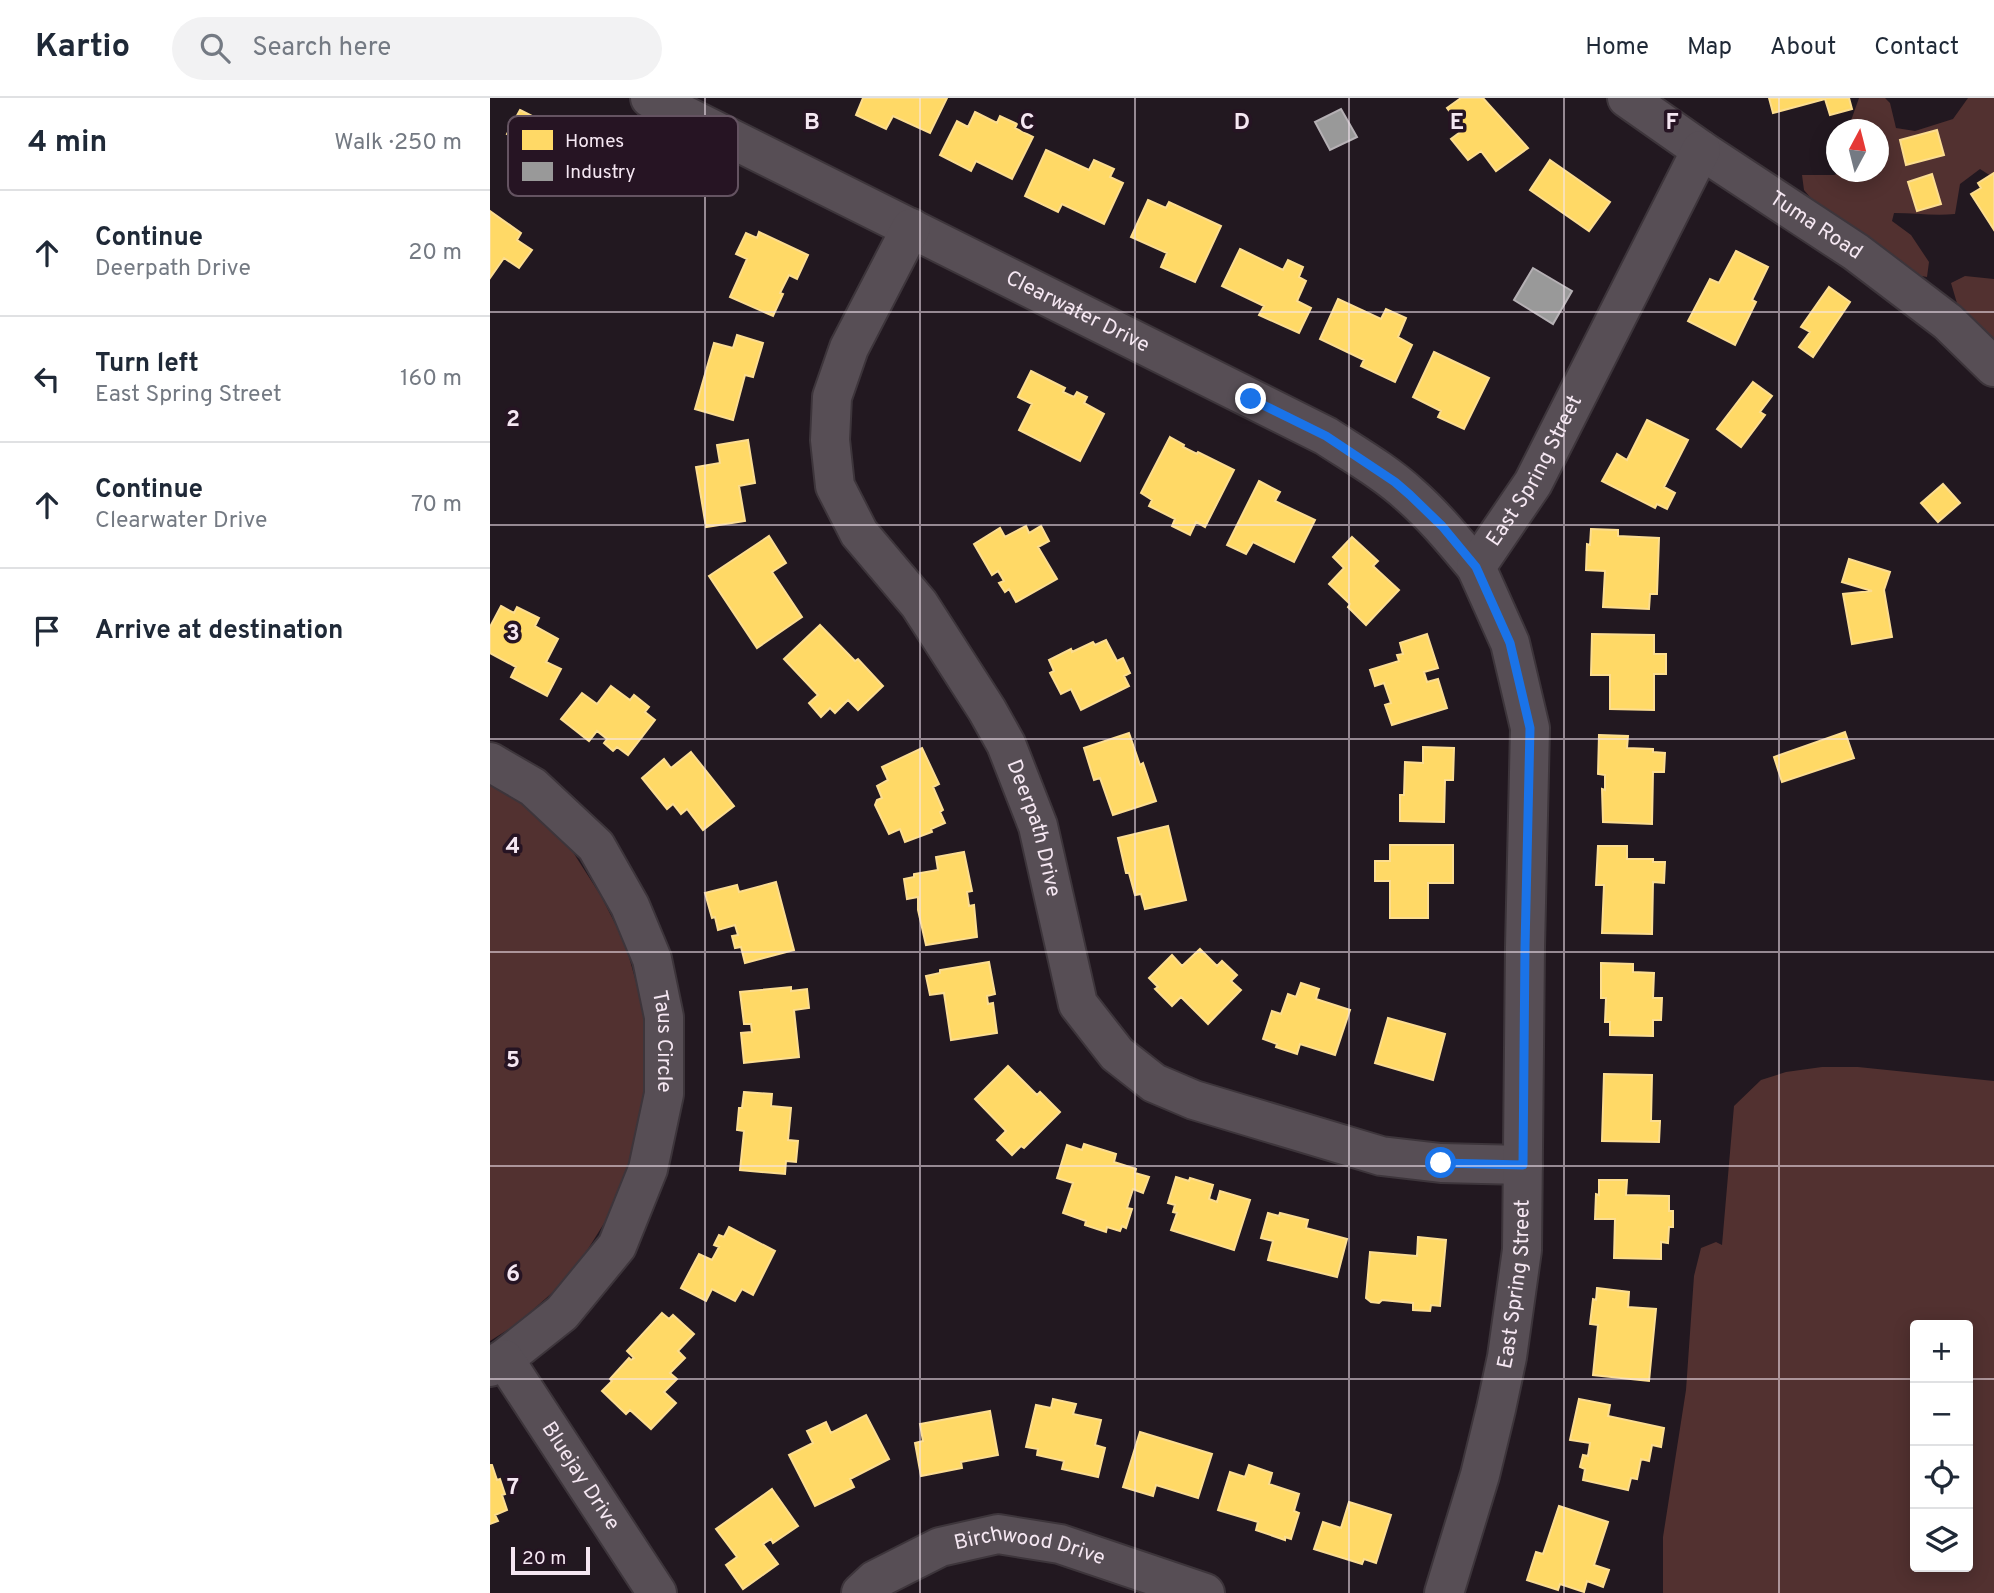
<!DOCTYPE html>
<html lang="en">
<head>
<meta charset="utf-8">
<style>
	body { margin:0; font-family:Overpass,sans-serif; background:#f2f2f3; color:#1f2937 }
	.controls { position:absolute; right:21px; bottom:21px; display:grid; overflow:hidden; border-radius:7px; box-shadow:0 4px 18px #0003 }
	.controls button { width:63px; height:63px; display:grid; place-items:center; padding:0; border:0; border-bottom:2px solid #e0e1e3; background:#fff; color:#1f2937; font:35px sans-serif }
	.compass { position:absolute; left:1336px; top:21px; width:63px; height:63px; border-radius:50%; background:#fff; box-shadow:0 4px 18px #0003; rotate:7deg }
	.scale { position:absolute; left:21px; bottom:18px; width:79px; box-sizing:border-box; padding-left:7px; border:4px solid #f5e7f2; border-top:0; font-size:19px; line-height:24px; white-space:nowrap; color:#f5e7f2; -webkit-text-stroke:5px #261423; paint-order:stroke }
	.stop { position:absolute; width:21px; height:21px; margin:-16px; border:5px solid #1a73e8; border-radius:50%; background:#fff }
	.stop.end { background:#1a73e8; border-color:#fff; box-shadow:0 2px 7px #0008 }
	.list { margin:0; padding:0; list-style:none }
	h2 { display:flex; justify-content:space-between; align-items:center; height:91px; margin:0; padding:0 28px; font-size:30px }
	h2 small { font-size:23px; font-weight:400; color:#747a83 }
	.list li { display:grid; grid-template-columns:46px 1fr auto; gap:21px; align-items:center; box-sizing:border-box; height:126px; padding:0 28px; border-top:2px solid #e0e1e3 }
	.list b { display:block; font-size:26px; white-space:nowrap }
	.list p { margin:0; font-size:23px; white-space:nowrap; color:#747a83 }
	.list em { font-size:23px; font-style:normal; color:#747a83 }
	.icon { flex:none; width:38px; height:38px; fill:none; stroke:currentColor; stroke-width:2; stroke-linecap:round; stroke-linejoin:round }
	.map { position:relative; flex:none; width:1504px; height:1495px; overflow:hidden }
	header { display:flex; align-items:center; gap:42px; box-sizing:border-box; height:98px; padding:0 35px; background:#fff; border-bottom:2px solid #e0e1e3 }
	header strong { font-size:33px }
	nav { display:flex; gap:38px; margin-inline-start:auto; font-size:24px }
	.search { width:490px; height:63px; background:#f2f2f3; display:flex; align-items:center; gap:18px; box-sizing:border-box; padding:0 24px; border-radius:38px; color:#747a83; font-size:26px }
	main { display:flex }
	aside { flex:1; background:#fff }
	.map>svg:first-child { display:block }
</style>
</head>
<body>
<header>
<strong>Kartio</strong>
<div class="search"><svg class="icon" aria-label="search" viewBox="0 0 24 24"><circle cx="10" cy="10" r="6"/><path d="M15 15l6 6"/></svg>Search here</div>
<nav><a>Home</a><a>Map</a><a>About</a><a>Contact</a></nav>
</header>
<main>
<aside>
<h2>4 min<small>Walk · 250 m</small></h2>
<ul class="list">
<li><svg class="icon" aria-label="ahead" viewBox="0 0 24 24"><path d="M12 20V5M6 11l6-6 6 6"/></svg><div><b>Continue</b><p>Deerpath Drive</p></div><em>20 m</em></li>
<li><svg class="icon" aria-label="left" viewBox="0 0 24 24"><path d="M17 20v-9H6M10 6l-5 5 5 5"/></svg><div><b>Turn left</b><p>East Spring Street</p></div><em>160 m</em></li>
<li><svg class="icon" aria-label="ahead" viewBox="0 0 24 24"><path d="M12 20V5M6 11l6-6 6 6"/></svg><div><b>Continue</b><p>Clearwater Drive</p></div><em>70 m</em></li>
<li><svg class="icon" aria-label="arrive" viewBox="0 0 24 24"><path d="M6 21V4h12l-3 4 3 4H6"/></svg><div><b>Arrive at destination</b></div></li>
</ul>
</aside>
<div class="map">
<svg width="1504" height="1495" viewBox="0 0 1504 1495">
	<rect width="100%" height="100%" fill="#221820"/>
	<path fill="#523130" fill-rule="evenodd" d="M 1369,0 L 1395,0 L 1400,5 L 1406,30 L 1425,33 L 1463,21 L 1478,0 L 1504,0 L 1504,80 L 1490,71 L 1470,86 L 1465,116 C 1444,118 1425,115 1404,115 L 1402,123 L 1421,137 L 1439,164 L 1437,179 L 1414,175 L 1330,111 L 1314,92 L 1312,77 L 1344,77 L 1352,74 L 1388,74 L 1388,32 L 1358,31 Z
		M 1475,178 L 1504,181 L 1504,243 L 1497,235 L 1469,212 L 1461,185 Z
		M 0,684 L 33,706 L 81,751 L 111,798 L 135,845 L 154,912 L 157,968 L 150,1033 L 135,1080 L 118,1119 L 93,1159 L 63,1194 L 28,1225 L 0,1243 Z
		M 1332,969 L 1368,969 L 1504,983 L 1504,1495 L 1173,1495 L 1173,1439 L 1196,1292 L 1204,1178 L 1211,1150 L 1226,1144 L 1232,1147 L 1244,1008 L 1271,982 L 1296,974 ZM 1425,1227 L 1478,1227 L 1478,1469 L 1425,1469 Z"/>
	<path fill="#ffd966" stroke="#fcdd90" stroke-width="2" d="M 373,0 L 457,0 L 440,35 L 403,18 L 396,31 L 366,17 Z
		M 971,0 L 993,0 L 1038,50 L 1006,73 L 991,53 L 978,62 L 961,41 L 973,32 L 957,10 Z
		M 1279,0 L 1359,0 L 1362,11 L 1340,17 L 1335,1 L 1283,15 Z
		M 30,12 L 62,28 L 57,38 L 79,49 L 72,63 L 83,68 L 75,84 L 65,78 L 56,96 L 19,78 L 30,57 L 25,55 L 31,43 L 17,36 Z
		M 485,14 L 507,25 L 510,18 L 527,26 L 525,30 L 543,39 L 522,81 L 486,63 L 481,73 L 450,57 L 467,23 L 478,29 Z
		M 1447,32 L 1454,57 L 1416,67 L 1410,42 Z
		M 556,52 L 599,72 L 604,62 L 624,71 L 620,79 L 633,85 L 614,126 L 572,106 L 568,114 L 535,98 Z
		M 1060,62 L 1120,104 L 1099,133 L 1040,92 Z
		M 1504,75 L 1504,132 L 1481,96 L 1491,90 L 1488,85 Z
		M 1442,76 L 1451,106 L 1427,113 L 1418,84 Z
		M 658,102 L 676,110 L 679,104 L 731,128 L 705,184 L 671,169 L 677,155 L 641,139 Z
		M 0,113 L 31,135 L 27,142 L 42,152 L 29,170 L 14,160 L 0,180 Z
		M 269,134 L 318,157 L 307,181 L 299,177 L 290,195 L 293,196 L 283,218 L 240,199 L 257,161 L 246,156 L 256,135 L 267,140 Z
		M 750,151 L 793,172 L 798,162 L 813,169 L 809,179 L 816,183 L 807,203 L 821,210 L 809,235 L 769,217 L 774,208 L 732,188 Z
		M 1246,153 L 1278,169 L 1262,202 L 1266,204 L 1245,247 L 1198,223 L 1220,181 L 1229,185 Z
		M 1339,189 L 1360,204 L 1323,259 L 1309,249 L 1320,234 L 1311,229 Z
		M 848,201 L 891,221 L 896,211 L 916,220 L 908,239 L 922,247 L 905,284 L 871,268 L 874,262 L 830,241 Z
		M 247,237 L 273,245 L 263,279 L 255,277 L 243,322 L 205,311 L 224,245 L 243,250 Z
		M 944,254 L 999,280 L 974,331 L 948,319 L 951,313 L 923,299 Z
		M 541,273 L 575,290 L 573,294 L 584,299 L 587,294 L 597,299 L 594,305 L 614,316 L 590,363 L 529,332 L 542,306 L 528,299 Z
		M 1263,284 L 1282,298 L 1270,314 L 1275,317 L 1251,349 L 1227,331 Z
		M 1157,322 L 1198,342 L 1174,389 L 1185,395 L 1177,411 L 1167,406 L 1165,410 L 1112,383 L 1127,356 L 1137,362 Z
		M 680,339 L 694,347 L 693,349 L 707,356 L 708,354 L 744,372 L 715,429 L 706,424 L 700,437 L 682,428 L 685,421 L 659,408 L 662,402 L 651,395 Z
		M 258,342 L 265,385 L 249,388 L 255,423 L 216,429 L 206,369 L 230,365 L 227,347 Z
		M 769,383 L 790,394 L 785,403 L 825,422 L 804,464 L 763,444 L 756,456 L 737,447 Z
		M 1453,386 L 1470,405 L 1448,424 L 1431,405 Z
		M 536,428 L 539,435 L 551,428 L 559,443 L 548,449 L 567,481 L 526,504 L 519,491 L 515,494 L 509,485 L 514,483 L 508,473 L 502,477 L 484,446 L 510,430 L 515,439 Z
		M 1101,431 L 1128,432 L 1128,438 L 1169,440 L 1167,496 L 1160,496 L 1159,511 L 1113,509 L 1115,473 L 1096,472 L 1097,446 L 1100,447 Z
		M 279,438 L 296,465 L 282,474 L 312,519 L 267,550 L 219,478 Z
		M 862,439 L 888,463 L 883,468 L 909,492 L 876,527 L 858,509 L 860,506 L 839,486 L 854,470 L 843,459 Z
		M 1359,461 L 1400,474 L 1394,492 L 1402,539 L 1362,546 L 1353,496 L 1382,493 L 1352,484 Z
		M 11,508 L 24,515 L 27,509 L 49,520 L 45,528 L 68,541 L 56,564 L 71,571 L 57,598 L 21,579 L 26,569 L 0,555 L 0,529 Z
		M 330,527 L 365,563 L 368,561 L 393,588 L 368,612 L 358,602 L 345,615 L 340,610 L 331,619 L 319,605 L 328,597 L 294,561 Z
		M 937,536 L 948,570 L 934,574 L 937,584 L 948,581 L 957,610 L 902,627 L 895,607 L 901,605 L 894,585 L 885,588 L 880,572 L 909,563 L 907,557 L 913,556 L 910,545 Z
		M 1102,536 L 1164,537 L 1164,556 L 1176,556 L 1176,576 L 1164,576 L 1164,612 L 1120,611 L 1120,577 L 1101,577 Z
		M 616,542 L 627,563 L 633,560 L 640,575 L 634,578 L 639,588 L 591,612 L 581,591 L 571,596 L 560,575 L 564,573 L 559,562 L 581,551 L 582,554 L 603,544 L 605,547 Z
		M 121,588 L 140,602 L 144,597 L 159,609 L 155,614 L 165,622 L 138,657 L 127,649 L 123,653 L 114,645 L 117,641 L 107,633 L 99,643 L 71,621 L 92,595 L 107,606 Z
		M 1355,634 L 1364,660 L 1292,684 L 1284,659 Z
		M 639,635 L 650,667 L 653,665 L 666,703 L 623,717 L 610,680 L 604,682 L 594,650 Z
		M 1109,637 L 1138,638 L 1137,650 L 1163,651 L 1163,654 L 1175,655 L 1174,674 L 1163,674 L 1162,726 L 1113,724 L 1112,691 L 1115,692 L 1115,677 L 1108,676 Z
		M 933,649 L 964,650 L 963,682 L 955,682 L 954,724 L 910,723 L 910,697 L 914,697 L 915,664 L 933,665 Z
		M 432,650 L 449,686 L 443,689 L 453,712 L 450,714 L 455,725 L 441,731 L 442,734 L 415,744 L 410,731 L 399,736 L 385,707 L 387,702 L 392,700 L 387,688 L 398,682 L 392,669 Z
		M 201,654 L 244,708 L 213,732 L 197,711 L 191,716 L 183,706 L 177,711 L 152,680 L 174,661 L 181,670 Z
		M 678,728 L 696,802 L 655,811 L 651,796 L 645,797 L 639,775 L 636,775 L 628,740 Z
		M 900,747 L 963,747 L 963,785 L 938,785 L 938,820 L 900,820 L 900,783 L 885,783 L 885,763 L 900,763 Z
		M 1108,748 L 1137,748 L 1137,761 L 1163,761 L 1163,764 L 1175,764 L 1174,785 L 1163,784 L 1162,836 L 1112,835 L 1114,787 L 1106,787 Z
		M 474,754 L 482,793 L 477,794 L 479,808 L 484,807 L 487,839 L 436,847 L 428,812 L 428,799 L 417,801 L 414,781 L 424,779 L 424,776 L 448,772 L 446,759 Z
		M 286,784 L 304,852 L 255,865 L 251,849 L 245,850 L 242,838 L 248,837 L 245,827 L 228,832 L 225,819 L 222,820 L 215,795 L 247,787 L 249,794 Z
		M 710,851 L 727,868 L 732,863 L 747,877 L 741,883 L 751,892 L 718,926 L 691,899 L 682,908 L 665,891 L 668,889 L 659,880 L 682,857 L 692,868 Z
		M 499,864 L 505,896 L 497,898 L 498,906 L 503,905 L 507,935 L 461,942 L 454,895 L 440,897 L 436,878 L 450,875 L 450,872 Z
		M 1111,865 L 1143,866 L 1143,874 L 1164,875 L 1163,900 L 1172,900 L 1171,922 L 1163,922 L 1163,938 L 1120,937 L 1120,924 L 1115,924 L 1116,900 L 1111,900 Z
		M 811,885 L 829,891 L 826,901 L 860,912 L 845,957 L 810,946 L 807,956 L 786,949 L 787,946 L 773,941 L 782,913 L 791,916 L 798,896 L 806,899 Z
		M 301,889 L 301,893 L 317,891 L 319,910 L 304,912 L 309,959 L 254,965 L 251,935 L 262,934 L 261,926 L 254,926 L 250,894 Z
		M 898,920 L 955,936 L 943,982 L 885,965 Z
		M 518,968 L 547,997 L 550,994 L 570,1014 L 534,1050 L 531,1048 L 522,1057 L 507,1042 L 516,1033 L 485,1001 Z
		M 1114,976 L 1162,977 L 1161,1023 L 1170,1023 L 1169,1044 L 1112,1043 Z
		M 254,994 L 282,996 L 281,1008 L 301,1010 L 298,1042 L 308,1043 L 306,1064 L 296,1063 L 295,1076 L 250,1072 L 254,1033 L 247,1032 L 249,1010 L 252,1010 Z
		M 594,1046 L 626,1056 L 624,1064 L 646,1071 L 645,1075 L 659,1079 L 653,1095 L 643,1091 L 637,1110 L 642,1111 L 636,1130 L 632,1128 L 630,1133 L 617,1129 L 616,1134 L 595,1127 L 596,1123 L 573,1115 L 583,1085 L 567,1080 L 577,1047 L 592,1052 Z
		M 686,1079 L 699,1083 L 700,1080 L 723,1087 L 719,1101 L 727,1104 L 730,1093 L 760,1102 L 744,1152 L 681,1132 L 687,1115 L 683,1114 L 685,1107 L 678,1105 Z
		M 1109,1082 L 1137,1082 L 1136,1097 L 1179,1098 L 1179,1113 L 1183,1113 L 1183,1129 L 1179,1129 L 1178,1145 L 1171,1144 L 1171,1161 L 1124,1160 L 1125,1121 L 1105,1121 L 1106,1096 L 1109,1097 Z
		M 778,1115 L 789,1118 L 790,1115 L 818,1122 L 816,1130 L 857,1141 L 847,1179 L 778,1162 L 783,1143 L 771,1140 Z
		M 239,1129 L 285,1153 L 263,1197 L 252,1191 L 245,1203 L 222,1191 L 216,1203 L 191,1190 L 209,1156 L 222,1162 L 229,1149 L 224,1147 L 229,1137 L 234,1139 Z
		M 928,1139 L 956,1142 L 950,1208 L 941,1207 L 940,1213 L 923,1212 L 923,1205 L 892,1202 L 889,1205 L 881,1204 L 876,1200 L 880,1154 L 927,1158 Z
		M 1107,1190 L 1139,1194 L 1138,1209 L 1166,1211 L 1159,1283 L 1103,1277 L 1108,1227 L 1100,1226 L 1103,1201 L 1106,1202 Z
		M 172,1215 L 179,1221 L 183,1217 L 204,1236 L 188,1253 L 195,1260 L 180,1275 L 187,1281 L 174,1294 L 186,1305 L 161,1331 L 140,1312 L 136,1316 L 112,1293 L 122,1283 L 120,1281 L 139,1260 L 141,1262 L 144,1260 L 137,1253 Z
		M 563,1301 L 586,1306 L 583,1316 L 611,1322 L 605,1347 L 615,1350 L 608,1379 L 572,1371 L 574,1363 L 547,1357 L 548,1351 L 536,1349 L 546,1307 L 561,1310 Z
		M 1089,1301 L 1120,1307 L 1118,1318 L 1174,1330 L 1171,1349 L 1162,1347 L 1159,1363 L 1151,1361 L 1147,1381 L 1141,1380 L 1138,1392 L 1093,1382 L 1095,1371 L 1090,1369 L 1093,1357 L 1098,1358 L 1100,1345 L 1080,1342 Z
		M 500,1313 L 508,1357 L 471,1364 L 472,1370 L 431,1378 L 425,1345 L 433,1343 L 430,1326 Z
		M 376,1317 L 399,1361 L 360,1381 L 364,1389 L 325,1408 L 299,1357 L 323,1345 L 317,1333 L 336,1324 L 341,1335 Z
		M 650,1334 L 722,1356 L 708,1400 L 666,1387 L 663,1398 L 633,1389 Z
		M 0,1367 L 2,1367 L 7,1382 L 10,1381 L 15,1396 L 12,1397 L 17,1412 L 5,1417 L 8,1423 L 0,1426 Z
		M 759,1367 L 782,1375 L 779,1386 L 809,1396 L 804,1413 L 809,1415 L 801,1441 L 795,1439 L 795,1442 L 766,1432 L 768,1424 L 728,1412 L 740,1374 L 755,1379 Z
		M 282,1391 L 308,1428 L 283,1445 L 281,1441 L 273,1446 L 288,1466 L 253,1491 L 236,1467 L 247,1459 L 226,1431 Z
		M 859,1404 L 901,1417 L 886,1465 L 874,1461 L 872,1466 L 824,1451 L 833,1424 L 851,1430 Z
		M 1069,1408 L 1118,1424 L 1104,1467 L 1119,1472 L 1113,1489 L 1097,1483 L 1094,1494 L 1070,1486 L 1068,1492 L 1037,1482 L 1046,1454 L 1053,1456 Z"/>
	<path fill="#999" stroke="#b5b0b4" stroke-width="2" d="M 851,11 L 867,39 L 840,52 L 825,24 Z
		M 1043,170 L 1082,193 L 1063,226 L 1024,202 Z"/>
	<g fill="none" stroke-linecap="round" stroke-linejoin="round">
		<defs>
			<g id="minor">
				<path id="s1" d="M 160,0 L 836,338 C 865,357 895,374 920,397 C 945,419 965,444 986,469"/>
				<path id="s2" d="M 1137,0 L 1211,52 L 1366,154 L 1458,224 L 1504,269"/>
				<path id="s3" d="M 421,130 L 359,250 L 342,299 L 340,342 L 345,388 L 369,435 L 429,506 L 497,612 L 516,646 L 548,728 L 588,906 L 627,956 L 664,985 L 704,1002 L 891,1058 L 951,1065 L 1033,1067"/>
				<path id="s4" d="M 0,664 L 43,689 L 106,748 L 140,808 L 162,861 L 174,919 L 174,996 L 158,1071 L 127,1148 L 72,1215 L 14,1261 L 0,1269"/>
				<path id="s5" d="M 14,1261 L 167,1495"/>
				<path id="s6" d="M 371,1495 L 385,1482 L 450,1449 L 508,1436 L 570,1446 L 715,1495"/>
				<path id="s7" d="M 954,1495 L 990,1377 L 1006,1311 L 1017,1259 L 1032,1152 L 1035,849 L 1040,630 L 1020,545 L 986,469 L 1043,385 L 1211,52"/>
			</g>
		</defs>
		<use href="#minor" stroke="#3d353b" stroke-width="42"/>
		<use href="#minor" stroke="#574e55" stroke-width="38"/>
	</g>
	<g fill="none" stroke-linecap="round" stroke-linejoin="round">
		<path stroke="#1a73e8" stroke-width="9" d="M 761,301 L 836,338 L 905,384 L 920,397 L 952,428 L 986,469 L 1020,545 L 1040,630 L 1035,849 L 1033,1067 L 951,1065"/>
	</g>
	<path fill="none" stroke="#f5e7f2" stroke-width="2" stroke-opacity="0.55" d="M 215,0 L 215,1495M 430,0 L 430,1495M 645,0 L 645,1495M 859,0 L 859,1495M 1074,0 L 1074,1495M 1289,0 L 1289,1495M 0,214 L 1504,214M 0,427 L 1504,427M 0,641 L 1504,641M 0,854 L 1504,854M 0,1068 L 1504,1068M 0,1281 L 1425,1281M 1478,1281 L 1504,1281"/>
	<g text-anchor="middle" dominant-baseline="central" stroke-width="7" stroke-linejoin="round" paint-order="stroke">
		<g font-size="21" fill="#f5e7f2" stroke="#261423">
			<text stroke="none"><textPath href="#s2" startOffset="228">Tuma Road</textPath></text>
			<text stroke="none"><textPath href="#s1" startOffset="478">Clearwater Drive</textPath></text>
			<text stroke="none"><textPath href="#s7" startOffset="1158">East Spring Street</textPath></text>
			<text stroke="none"><textPath href="#s3" startOffset="676">Deerpath Drive</textPath></text>
			<text stroke="none"><textPath href="#s4" startOffset="346">Taus Circle</textPath></text>
			<text stroke="none"><textPath href="#s7" startOffset="318">East Spring Street</textPath></text>
			<text stroke="none"><textPath href="#s5" startOffset="140">Bluejay Drive</textPath></text>
			<text stroke="none"><textPath href="#s6" startOffset="184">Birchwood Drive</textPath></text>
		</g>
	</g>
	<rect x="18" y="18" width="230" height="80" rx="10" fill="#261423" stroke="#645361" stroke-width="2"/>
	<rect x="32" y="32" width="31" height="20" fill="#ffd966"/>
	<rect x="32" y="64" width="31" height="19" fill="#999"/>
	<g font-size="19" fill="#f5e7f2">
		<text x="75" y="49">Homes</text>
		<text x="75" y="80">Industry</text>
	</g>
	<g font-size="23" text-anchor="middle" font-weight="bold" fill="#f5e7f2" stroke="#261423" stroke-width="7" stroke-linejoin="round" paint-order="stroke">
		<text x="322" y="31">B</text>
		<text x="537" y="31">C</text>
		<text x="752" y="31">D</text>
		<text x="967" y="31">E</text>
		<text x="1182" y="31">F</text>
		<text x="23" y="328">2</text>
		<text x="23" y="542">3</text>
		<text x="23" y="755">4</text>
		<text x="23" y="969">5</text>
		<text x="23" y="1183">6</text>
		<text x="23" y="1396">7</text>
	</g>
</svg>
<div class="controls">
<button>+</button>
<button>−</button>
<button><svg class="icon" aria-label="locate" viewBox="0 0 24 24"><circle cx="12" cy="12" r="6"/><path d="M12 2v4M12 18v4M2 12h4M18 12h4"/></svg></button>
<button><svg class="icon" aria-label="layers" viewBox="0 0 24 24"><path d="M12 4l9 5-9 5-9-5zM3 14l9 5 9-5"/></svg></button>
</div>
<svg class="compass" viewBox="-18 -18 36 36"><path d="M0-13l5 13h-10z" fill="#e53935"/><path d="M0 13l5-13h-10z" fill="#747a83"/></svg>
<div class="scale">20 m</div>
<div class="stop" style="left:951px;top:1065px"></div>
<div class="stop end" style="left:761px;top:301px"></div>
</div>
</main>
</body>
</html>
